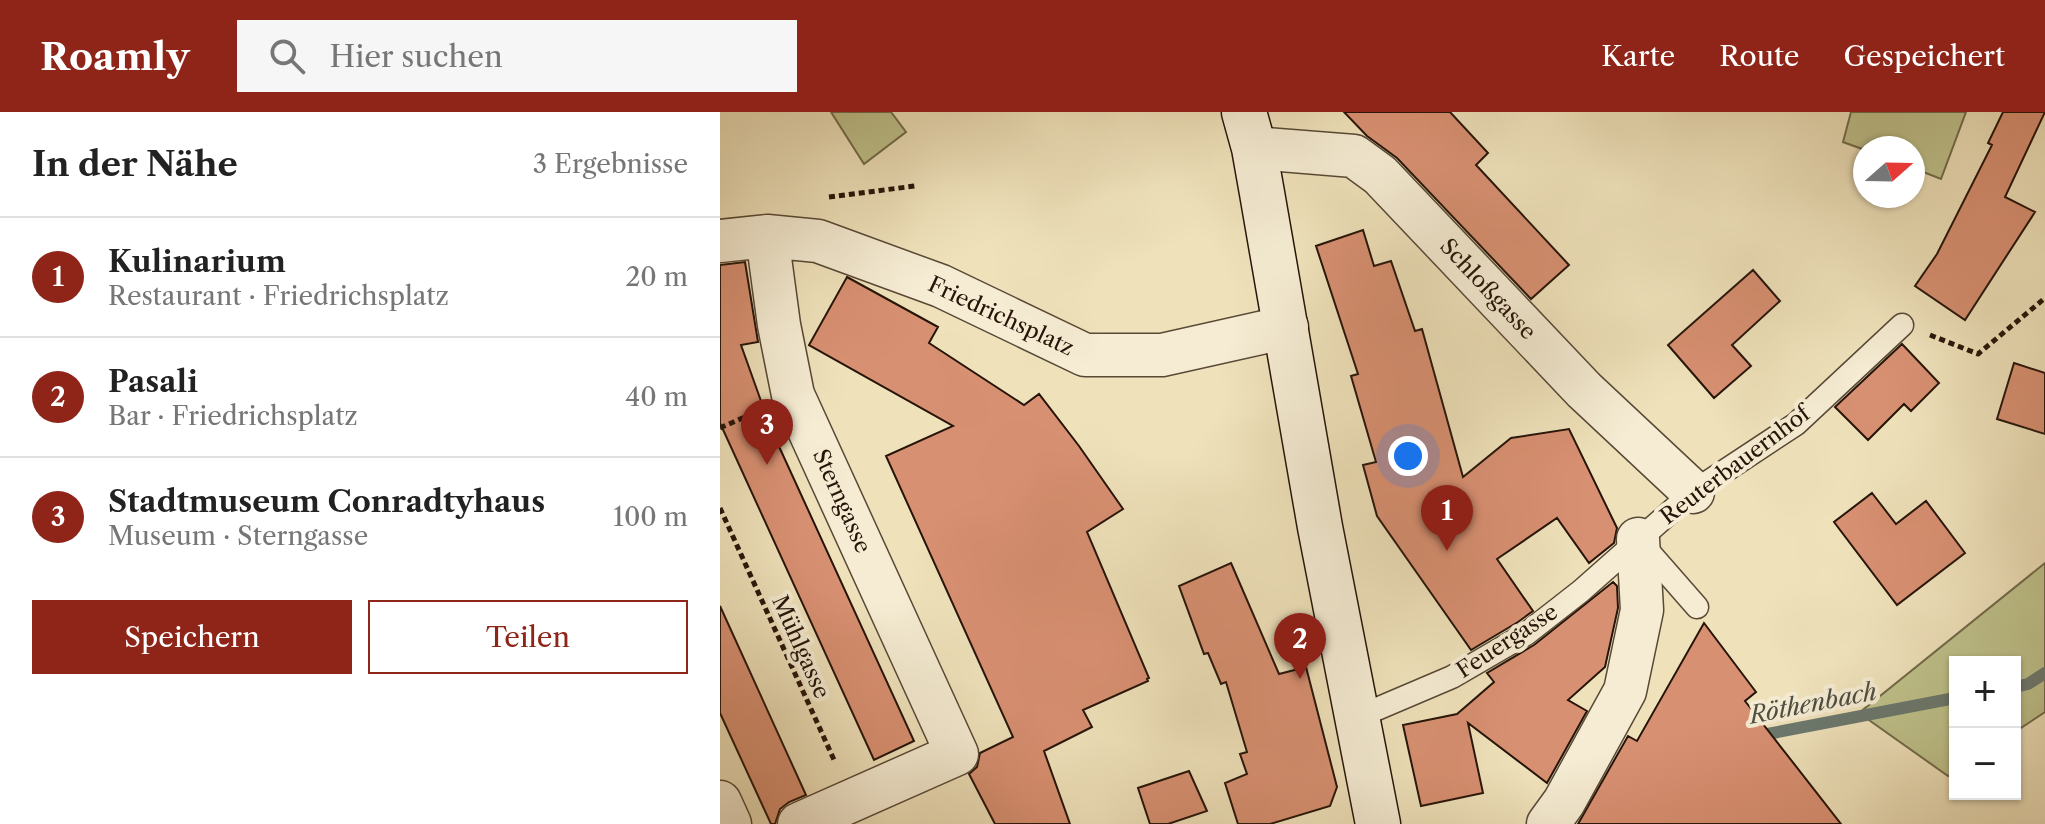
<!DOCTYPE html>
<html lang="de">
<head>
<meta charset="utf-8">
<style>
	body { margin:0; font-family:"Libre Caslon Text",serif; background:#f6f6f6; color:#222 }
	.controls { position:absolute; right:24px; bottom:24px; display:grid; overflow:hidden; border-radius:0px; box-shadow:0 2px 6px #0004 }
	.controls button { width:72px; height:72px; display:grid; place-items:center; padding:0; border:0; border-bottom:2px solid #e0e0e0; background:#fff; color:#222; font:40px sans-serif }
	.compass { position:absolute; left:1133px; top:24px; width:72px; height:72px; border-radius:50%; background:#fff; box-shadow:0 2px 6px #0004; rotate:70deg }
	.you { position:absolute; left:688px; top:344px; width:28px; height:28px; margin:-20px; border:6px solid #fff; border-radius:50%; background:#1a73e8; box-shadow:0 0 0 12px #1a73e833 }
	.badge { display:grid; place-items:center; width:52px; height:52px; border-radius:50%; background:#8f2418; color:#fff; font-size:26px; font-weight:700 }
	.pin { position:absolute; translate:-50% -66px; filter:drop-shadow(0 2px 4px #0008) }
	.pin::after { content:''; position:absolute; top:42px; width:28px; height:24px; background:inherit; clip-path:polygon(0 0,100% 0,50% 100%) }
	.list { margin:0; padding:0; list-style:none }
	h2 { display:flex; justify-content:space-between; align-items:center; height:104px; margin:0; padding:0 32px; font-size:34px }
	h2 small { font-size:26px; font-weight:400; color:#767676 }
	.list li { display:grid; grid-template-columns:52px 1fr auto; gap:24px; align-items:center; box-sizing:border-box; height:120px; padding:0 32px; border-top:2px solid #e0e0e0 }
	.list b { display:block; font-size:30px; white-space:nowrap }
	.list p { margin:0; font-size:26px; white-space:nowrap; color:#767676 }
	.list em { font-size:26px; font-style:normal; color:#767676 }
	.actions { display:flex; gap:16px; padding:24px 32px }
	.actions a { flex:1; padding:18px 0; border:2px solid #8f2418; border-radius:0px; text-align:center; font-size:28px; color:#8f2418 }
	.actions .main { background:#8f2418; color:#fff }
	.icon { flex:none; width:44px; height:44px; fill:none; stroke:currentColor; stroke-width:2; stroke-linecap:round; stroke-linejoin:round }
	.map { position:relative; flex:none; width:1325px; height:712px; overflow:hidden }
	header { display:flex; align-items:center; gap:48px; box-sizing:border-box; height:112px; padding:0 40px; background:#8f2418; color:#fff }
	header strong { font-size:38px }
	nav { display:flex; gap:44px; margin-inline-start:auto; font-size:28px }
	.search { width:560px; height:72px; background:#f6f6f6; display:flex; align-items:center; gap:20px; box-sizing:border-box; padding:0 28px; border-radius:0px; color:#767676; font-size:30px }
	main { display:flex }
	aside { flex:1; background:#fff }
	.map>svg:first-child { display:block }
</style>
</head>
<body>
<header>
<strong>Roamly</strong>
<div class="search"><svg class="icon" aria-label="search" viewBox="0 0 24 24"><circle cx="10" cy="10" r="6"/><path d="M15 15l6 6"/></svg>Hier suchen</div>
<nav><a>Karte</a><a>Route</a><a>Gespeichert</a></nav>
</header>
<main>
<aside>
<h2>In der Nähe<small>3 Ergebnisse</small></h2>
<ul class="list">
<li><span class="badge">1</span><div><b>Kulinarium</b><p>Restaurant · Friedrichsplatz</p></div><em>20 m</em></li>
<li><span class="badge">2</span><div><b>Pasali</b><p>Bar · Friedrichsplatz</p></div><em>40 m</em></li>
<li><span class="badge">3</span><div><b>Stadtmuseum Conradtyhaus</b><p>Museum · Sterngasse</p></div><em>100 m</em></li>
</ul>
<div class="actions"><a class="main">Speichern</a><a>Teilen</a></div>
</aside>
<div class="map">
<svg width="1325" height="712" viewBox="0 0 1325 712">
	<rect width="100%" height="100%" fill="#efe2bb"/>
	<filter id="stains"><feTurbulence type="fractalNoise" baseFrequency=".0025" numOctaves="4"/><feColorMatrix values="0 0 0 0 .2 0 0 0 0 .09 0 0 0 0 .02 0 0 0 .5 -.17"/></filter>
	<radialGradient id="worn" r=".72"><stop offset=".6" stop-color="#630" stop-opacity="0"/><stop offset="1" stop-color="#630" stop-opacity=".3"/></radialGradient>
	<path fill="#bfc28c" stroke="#726b4a" stroke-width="2" d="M 111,0 L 171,0 L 186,20 L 144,52 Z
		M 1131,0 L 1246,0 L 1221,67 L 1193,56 L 1193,36 L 1145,36 L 1145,38 L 1123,30 Z
		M 1325,451 L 1325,600 L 1295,620 L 1295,550 L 1235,550 L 1235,659 L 1228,664 L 1139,601 Z"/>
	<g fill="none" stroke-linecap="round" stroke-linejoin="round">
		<path stroke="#6c796f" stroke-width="12" d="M 1295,575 L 1308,572 L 1325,561
			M 1037,624 L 1235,586"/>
	</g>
	<path fill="#d89072" stroke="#261409" stroke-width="2" d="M 624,0 L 730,0 L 768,41 L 756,53 L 849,153 L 811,187 L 677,46 L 647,24 Z
		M 1283,0 L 1325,0 L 1285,85 L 1315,100 L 1245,208 L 1195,174 L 1217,142 L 1272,33 L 1268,31 Z
		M 643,118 L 654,154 L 671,149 L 695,219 L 702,217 L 743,365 L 791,326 L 849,317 L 897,416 L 894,431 L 869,451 L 837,406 L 777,447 L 813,499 L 798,510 L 751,538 L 657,404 L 643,353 L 656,350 L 631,264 L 638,262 L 596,134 Z
		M 25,150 L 38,230 L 21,233 L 51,317 L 194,629 L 154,648 L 0,311 L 0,153 Z
		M 1033,158 L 1060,189 L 1012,233 L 1031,254 L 994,286 L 948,233 Z
		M 127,165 L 218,215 L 209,231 L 304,293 L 319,282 L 359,334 L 403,397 L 367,420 L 429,566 L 427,567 L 428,569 L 363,598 L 372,615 L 324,639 L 350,712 L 275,712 L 249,662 L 257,655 L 260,641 L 293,625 L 166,344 L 233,314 L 89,233 Z
		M 1182,232 L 1219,271 L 1191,299 L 1184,292 L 1148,328 L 1115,295 Z
		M 1294,251 L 1325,261 L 1325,322 L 1277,307 Z
		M 1152,381 L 1176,412 L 1206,389 L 1245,441 L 1177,493 L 1114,410 Z
		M 511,451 L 559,562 L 586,555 L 617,675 L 610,694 L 550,712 L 518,712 L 505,671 L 527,662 L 520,642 L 527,640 L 506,570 L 501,572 L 488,541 L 484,542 L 459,474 Z
		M 893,470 L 897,474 L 898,496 L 885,555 L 848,588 L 867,599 L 827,671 L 748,611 L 763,681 L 701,694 L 683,613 L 737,602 L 774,570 L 767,561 L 814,533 Z
		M 0,494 L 86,683 L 69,690 L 60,697 L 55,712 L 51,712 L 0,601 Z
		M 984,511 L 1036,580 L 1025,589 L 1121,712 L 858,712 L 908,624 L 917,629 Z
		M 469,659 L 487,699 L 448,712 L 430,712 L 418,676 Z"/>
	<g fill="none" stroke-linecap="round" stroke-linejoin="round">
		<defs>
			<path id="service" d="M 921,431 L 977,495
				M 638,605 L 732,565 L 806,522 L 861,479 L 973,380 L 1076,312 L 1182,213"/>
			<path id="minor" d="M 534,36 L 634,44 L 660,63 L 864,278 L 973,380
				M 47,124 L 59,213 L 73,283 L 237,642 L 79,712
				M 0,129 L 47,124 L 98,129 L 221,174 L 365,243 L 442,243 L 567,215
				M 0,690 L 10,712
				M 828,712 L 844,690 L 905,579 L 922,498 L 918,427"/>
			<path id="secondary" d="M 524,0 L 534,36 L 542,81 L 600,415 L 658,712"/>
		</defs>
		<use href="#service" stroke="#584836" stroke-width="25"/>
		<use href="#minor" stroke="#584836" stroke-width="45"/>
		<use href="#secondary" stroke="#261409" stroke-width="47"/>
		<path stroke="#261409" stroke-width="5" stroke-dasharray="6 4" stroke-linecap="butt" d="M 109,85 L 195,74
			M 1210,223 L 1258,242 L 1325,186
			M 0,316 L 36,300
			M 0,396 L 115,650"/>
		<use href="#service" stroke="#f5ecd3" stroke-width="22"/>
		<use href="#minor" stroke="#f5ecd3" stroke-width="42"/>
		<use href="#secondary" stroke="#f5ecd3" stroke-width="44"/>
	</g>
	<g text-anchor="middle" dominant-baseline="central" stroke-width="8" stroke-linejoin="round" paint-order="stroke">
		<g font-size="22" fill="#261409" stroke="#f5ecd3">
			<text transform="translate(768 177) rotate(47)">Schloßgasse</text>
			<text transform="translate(281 204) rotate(25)">Friedrichsplatz</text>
			<text transform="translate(1015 353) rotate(-37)">Reuterbauernhof</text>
			<text transform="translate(122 389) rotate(66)">Sterngasse</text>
			<text transform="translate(787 529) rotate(-33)">Feuergasse</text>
			<text transform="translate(81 535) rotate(66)">Mühlgasse</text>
		</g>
		<g font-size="24" font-style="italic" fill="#4f4f44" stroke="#f5ecd3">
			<text transform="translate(1093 591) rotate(-11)">Röthenbach</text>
		</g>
	</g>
	<rect width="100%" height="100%" filter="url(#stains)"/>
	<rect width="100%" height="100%" fill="url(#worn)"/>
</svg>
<div class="controls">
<button>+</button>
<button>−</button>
</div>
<svg class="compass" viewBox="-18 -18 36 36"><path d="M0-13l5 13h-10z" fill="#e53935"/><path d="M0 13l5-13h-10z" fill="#767676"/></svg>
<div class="you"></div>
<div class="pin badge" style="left:727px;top:439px">1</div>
<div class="pin badge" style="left:580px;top:567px">2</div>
<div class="pin badge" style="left:47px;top:353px">3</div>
</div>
</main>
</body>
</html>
